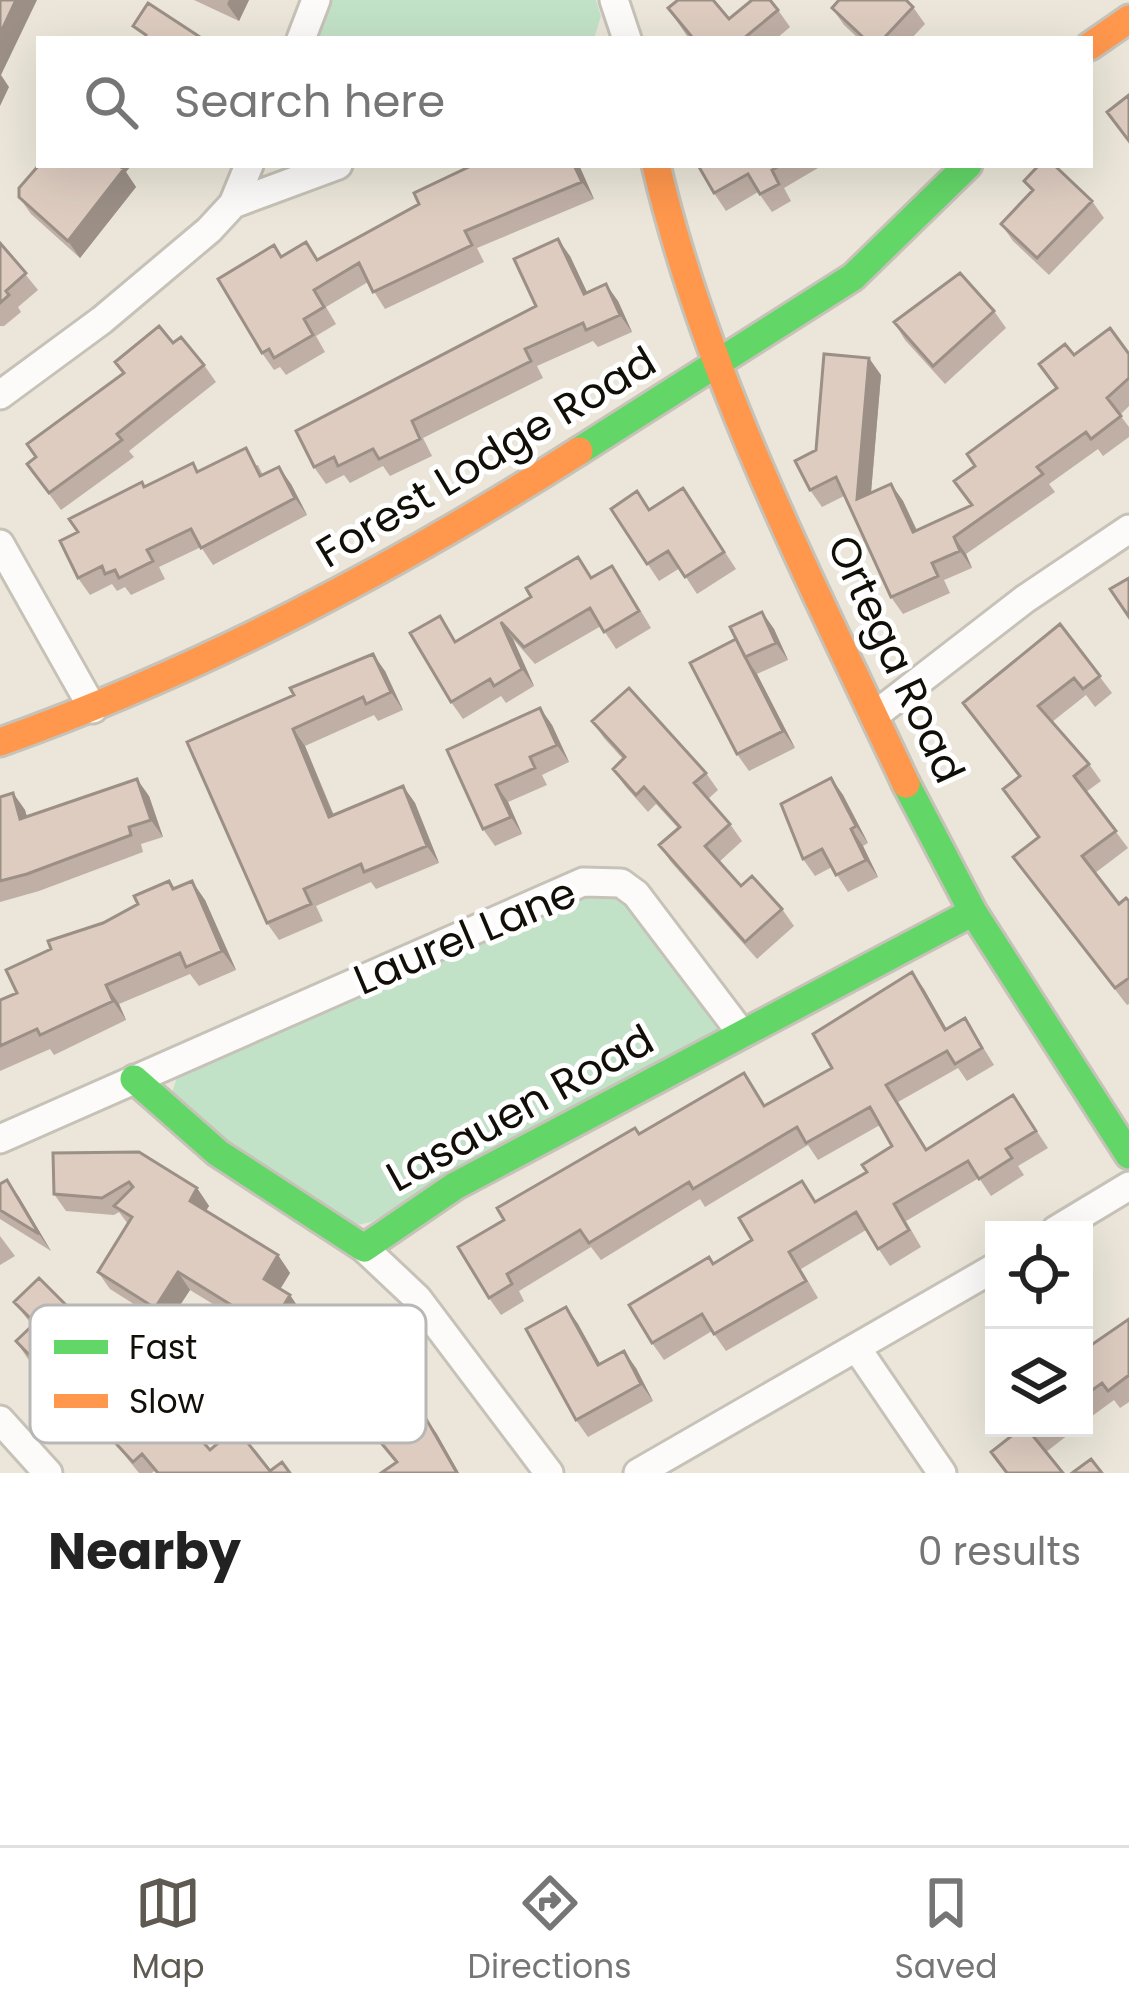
<!DOCTYPE html>
<html lang="en">
<head>
<meta charset="utf-8">
<style>
	body { margin:0; font-family:Poppins,sans-serif; background:#f2f2f2; color:#222 }
	.controls { position:absolute; right:36px; bottom:36px; display:grid; overflow:hidden; border-radius:0px; box-shadow:0 12px 48px #0002 }
	.controls button { width:108px; height:108px; display:grid; place-items:center; padding:0; border:0; border-bottom:3px solid #e0e0e0; background:#fff; color:#222; font:60px sans-serif }
	.list { margin:0; padding:0; list-style:none }
	h2 { display:flex; justify-content:space-between; align-items:center; height:156px; margin:0; padding:0 48px; font-size:51px }
	h2 small { font-size:39px; font-weight:400; color:#767676 }
	.icon { flex:none; width:66px; height:66px; fill:none; stroke:currentColor; stroke-width:2; stroke-linecap:round; stroke-linejoin:round }
	.map { position:relative; flex:none; width:1129px; height:1473px; overflow:hidden }
	.search { position:absolute; background:#fff; box-shadow:0 12px 48px #0002; left:36px; right:36px; top:36px; height:132px; display:flex; align-items:center; gap:30px; box-sizing:border-box; padding:0 42px; border-radius:0px; color:#767676; font-size:45px }
	.sheet { height:372px; background:#fff }
	nav { display:flex; justify-content:space-around; align-items:center; box-sizing:border-box; height:168px; border-top:3px solid #e0e0e0; background:#fff; font-size:33px; color:#767676 }
	nav a { display:grid; justify-items:center; gap:6px }
	nav .on { color:#5e5a51 }
	.map>svg:first-child { display:block }
</style>
</head>
<body>
<div class="map">
<svg width="1129" height="1473" viewBox="0 0 1129 1473">
	<rect width="100%" height="100%" fill="#ebe6d9"/>
	<path fill="#c2e2c7" d="M 327,0 L 596,0 L 601,16 L 594,39 L 313,39 Z
		M 613,892 L 630,905 L 721,1019 L 719,1028 L 371,1222 L 353,1226 L 207,1132 L 172,1093 L 177,1077 L 186,1072 L 591,895 Z"/>
	<g fill="none" stroke-linecap="round" stroke-linejoin="round">
		<defs>
			<path id="street" d="M 614,0 L 627,39
				M 301,39 L 316,0
				M 233,204 L 338,165
				M 0,395 L 102,320 L 209,230 L 233,204 L 249,165
				M 0,544 L 93,709
				M 875,715 L 1025,599 L 1129,529
				M 0,1139 L 583,882 L 621,883 L 636,894 L 742,1034
				M 1056,1230 L 1129,1186
				M 364,1248 L 417,1298 L 549,1473
				M 858,1350 L 942,1473
				M 0,1420 L 48,1473
				M 638,1473 L 994,1268"/>
			<path id="fast" d="M 579,451 L 853,277 L 968,165
				M 906,784 L 973,912 L 1129,1155
				M 134,1079 L 218,1153 L 364,1248 L 455,1186 L 973,912"/>
			<path id="slow" d="M 1090,46 L 1129,19
				M 656,165 C 707,382 812,583 906,784
				M 0,742 C 205,669 395,568 579,451"/>
		</defs>
		<use href="#street" stroke="#c6c2b8" stroke-width="33"/>
		<use href="#fast" stroke="#c6c2b8" stroke-width="33"/>
		<use href="#slow" stroke="#c6c2b8" stroke-width="33"/>
		<use href="#street" stroke="#fcfbf9" stroke-width="27"/>
		<use href="#fast" stroke="#63d668" stroke-width="27"/>
		<use href="#slow" stroke="#ff974d" stroke-width="27"/>
	</g>
	<path fill="#bfafa5" d="M 194,0 L 249,0 L 239,21 Z
		M 913,7 L 925,24 L 911,39 L 859,39 L 844,25 L 832,8 Z
		M 668,8 L 729,19 L 778,10 L 790,27 L 776,39 L 689,39 Z
		M 579,165 L 594,199 L 477,248 L 484,262 L 385,309 L 368,282 L 326,307 L 336,324 L 316,336 L 325,352 L 286,375 L 280,367 L 274,370 L 262,353 L 282,256 L 319,260 L 419,204 Z
		M 703,165 L 836,165 L 818,168 L 784,188 L 791,201 L 772,212 L 758,192 L 726,211 L 714,193 Z
		M 126,172 L 136,187 L 80,258 L 31,214 L 19,197 Z
		M 1024,181 L 1092,201 L 1104,218 L 1049,275 L 1013,241 L 1001,224 L 1032,192 Z
		M 0,243 L 38,290 L 18,307 L 21,312 L 4,326 L 0,326 Z
		M 570,256 L 587,293 L 618,301 L 632,332 L 598,347 L 593,341 L 537,366 L 543,378 L 423,438 L 432,456 L 390,476 L 383,466 L 350,483 L 344,475 L 326,484 L 314,467 L 536,306 Z
		M 994,311 L 1006,328 L 945,384 L 905,340 L 894,322 Z
		M 1129,354 L 1129,406 L 1120,415 L 1129,427 L 1129,437 L 1103,456 L 1098,449 L 1049,484 L 1055,492 L 966,554 L 972,568 L 944,580 L 950,593 L 903,614 L 891,597 L 844,496 L 822,507 L 810,490 L 816,450 L 881,375 L 871,493 L 891,484 L 903,501 L 917,530 L 971,505 L 975,466 L 1056,388 L 1074,355 Z
		M 204,365 L 216,382 L 129,451 L 134,457 L 61,510 L 27,464 Z
		M 193,463 L 199,472 L 258,465 L 263,475 L 291,484 L 307,515 L 213,565 L 201,547 L 159,567 L 165,579 L 131,595 L 125,587 L 117,591 L 112,584 L 90,595 L 78,578 L 78,532 L 145,486 Z
		M 683,488 L 736,569 L 697,594 L 680,568 L 659,581 L 611,509 L 650,509 Z
		M 592,577 L 624,583 L 651,628 L 616,649 L 601,626 L 535,664 L 513,639 L 534,686 L 506,703 L 501,696 L 463,719 L 451,702 L 457,641 Z
		M 762,612 L 774,629 L 788,660 L 757,674 L 795,748 L 749,771 L 737,754 L 736,639 Z
		M 1060,624 L 1112,693 L 1095,707 L 1086,695 L 1052,722 L 1089,764 L 1101,781 L 1086,792 L 1128,848 L 1095,873 L 1119,904 L 1129,901 L 1129,1004 L 1127,1005 L 1013,857 L 1038,838 L 1019,777 L 963,703 Z
		M 385,671 L 403,710 L 378,721 L 374,715 L 305,746 L 334,815 L 403,786 L 415,803 L 439,863 L 376,889 L 371,882 L 316,906 L 323,921 L 279,940 L 267,923 L 294,695 Z
		M 540,708 L 552,725 L 569,762 L 542,775 L 547,785 L 508,802 L 522,834 L 495,846 L 483,829 L 447,750 Z
		M 592,721 L 706,773 L 718,790 L 708,799 L 730,824 L 742,841 L 719,862 L 741,886 L 782,909 L 794,926 L 757,959 L 671,862 L 659,845 L 678,828 L 656,804 L 648,812 L 625,786 L 613,769 L 623,759 L 604,738 Z
		M 831,778 L 843,795 L 868,843 L 863,846 L 878,877 L 848,892 L 832,867 L 815,876 L 803,859 Z
		M 13,793 L 25,810 L 27,817 L 149,796 L 163,837 L 141,844 L 143,852 L 39,891 L 0,902 L 0,797 Z
		M 169,881 L 175,888 L 205,900 L 236,970 L 199,986 L 190,974 L 119,1004 L 126,1020 L 54,1055 L 50,1049 L 0,1071 L 0,1000 L 17,993 L 103,923 L 138,904 Z
		M 912,972 L 946,1029 L 965,1018 L 994,1065 L 967,1081 L 958,1068 L 898,1102 L 927,1149 L 1013,1095 L 1048,1148 L 1018,1166 L 1024,1175 L 991,1196 L 979,1178 L 906,1221 L 921,1247 L 890,1266 L 866,1230 L 801,1269 L 818,1298 L 726,1351 L 712,1331 L 664,1360 L 652,1343 L 713,1264 L 867,1172 L 892,1146 L 880,1125 L 818,1160 L 808,1145 L 705,1207 L 700,1199 L 601,1260 L 591,1247 L 519,1291 L 524,1301 L 501,1315 L 489,1298 L 504,1220 L 639,1134 L 744,1073 L 765,1105 L 832,1068 Z
		M 53,1153 L 197,1188 L 209,1206 L 206,1211 L 278,1255 L 290,1273 L 280,1289 L 290,1295 L 302,1313 L 271,1362 L 237,1341 L 225,1324 L 231,1315 L 190,1290 L 167,1325 L 110,1289 L 98,1272 L 128,1224 L 119,1212 L 114,1215 L 66,1211 L 54,1194 Z
		M 7,1180 L 19,1197 L 51,1251 L 0,1219 L 0,1184 Z
		M 0,1236 L 15,1256 L 0,1265 Z
		M 14,1302 L 116,1355 L 162,1351 L 174,1368 L 163,1377 L 189,1410 L 180,1417 L 210,1450 L 270,1471 L 290,1473 L 156,1473 L 154,1471 L 152,1473 L 139,1473 L 109,1436 L 119,1427 L 81,1386 L 67,1399 L 28,1359 L 16,1341 L 32,1325 Z
		M 566,1307 L 578,1324 L 600,1364 L 636,1368 L 653,1401 L 588,1437 L 576,1420 Z
		M 1129,1319 L 1129,1402 L 1120,1408 L 1114,1400 L 1084,1422 L 1084,1350 Z
		M 301,1346 L 425,1417 L 459,1473 L 381,1473 L 396,1463 Z
		M 1016,1428 L 1077,1428 L 1046,1452 L 1063,1473 L 1006,1473 L 991,1452 L 1018,1431 Z"/>
	<path fill="#9b8f86" d="M 16,0 L 37,0 L 1,75 L 9,87 L 0,106 L 0,34 Z
		M 229,0 L 249,0 L 239,21 L 227,4 Z
		M 115,165 L 132,165 L 126,172 L 136,187 L 80,258 L 68,241 Z
		M 574,165 L 579,165 L 594,199 L 582,182 Z
		M 558,239 L 570,256 L 596,311 L 584,294 Z
		M 606,284 L 618,301 L 632,332 L 620,315 Z
		M 869,358 L 881,375 L 869,516 L 857,499 Z
		M 279,467 L 291,484 L 307,515 L 295,498 Z
		M 891,484 L 903,501 L 925,549 L 913,532 Z
		M 954,537 L 966,554 L 972,568 L 960,551 Z
		M 762,612 L 774,629 L 788,660 L 776,643 Z
		M 501,622 L 513,639 L 534,686 L 522,669 Z
		M 373,654 L 385,671 L 403,710 L 391,692 Z
		M 745,657 L 757,674 L 795,748 L 783,731 Z
		M 540,708 L 552,725 L 569,762 L 557,745 Z
		M 293,729 L 305,746 L 341,834 L 329,817 Z
		M 831,778 L 843,795 L 868,843 L 856,826 Z
		M 137,779 L 149,796 L 163,837 L 151,820 Z
		M 496,785 L 508,802 L 522,834 L 511,817 Z
		M 403,786 L 415,803 L 439,863 L 427,846 Z
		M 13,793 L 25,810 L 32,836 L 20,819 Z
		M 851,829 L 863,846 L 878,877 L 866,860 Z
		M 192,881 L 205,900 L 236,970 L 222,951 Z
		M 912,972 L 924,989 L 957,1047 L 945,1030 Z
		M 106,985 L 119,1004 L 126,1020 L 113,1001 Z
		M 7,1180 L 19,1197 L 51,1251 L 39,1234 Z
		M 197,1188 L 209,1206 L 201,1218 L 190,1201 Z
		M 278,1255 L 290,1273 L 276,1296 L 264,1279 Z
		M 178,1272 L 190,1290 L 167,1325 L 155,1308 Z
		M 290,1295 L 302,1313 L 271,1362 L 259,1345 Z
		M 566,1307 L 578,1324 L 610,1382 L 598,1365 Z
		M 624,1351 L 636,1368 L 653,1401 L 641,1384 Z
		M 425,1417 L 437,1434 L 459,1473 L 457,1473 Z"/>
	<path fill="#deccc0" stroke="#9b8f86" stroke-width="3" d="M 0,0 L 16,0 L 0,34 Z
		M 678,0 L 713,0 L 729,19 L 752,0 L 770,0 L 778,10 L 743,39 L 689,39 L 692,37 L 668,8 Z
		M 839,0 L 906,0 L 913,7 L 883,39 L 865,39 L 832,8 Z
		M 148,3 L 203,39 L 144,39 L 146,35 L 133,26 Z
		M 1129,95 L 1129,141 L 1107,112 Z
		M 39,165 L 118,165 L 124,169 L 68,241 L 19,197 L 19,188 Z
		M 473,165 L 574,165 L 582,182 L 465,231 L 472,245 L 373,292 L 359,263 L 314,290 L 324,307 L 304,319 L 313,335 L 274,358 L 269,349 L 262,353 L 218,279 L 274,245 L 281,257 L 306,242 L 317,260 L 419,204 L 414,193 Z
		M 703,165 L 781,165 L 772,170 L 779,184 L 760,194 L 748,174 L 714,193 L 699,167 Z
		M 1039,165 L 1054,165 L 1092,201 L 1037,258 L 1001,224 L 1033,190 L 1024,181 Z
		M 558,239 L 584,294 L 606,284 L 620,315 L 586,330 L 583,323 L 525,349 L 531,361 L 412,421 L 420,439 L 379,459 L 373,449 L 338,466 L 334,457 L 314,467 L 296,431 L 536,306 L 514,259 Z
		M 0,243 L 26,273 L 6,291 L 9,295 L 0,303 Z
		M 960,273 L 994,311 L 933,366 L 894,322 Z
		M 159,326 L 173,343 L 181,337 L 204,365 L 117,434 L 122,440 L 49,493 L 27,464 L 36,457 L 27,444 L 124,373 L 115,362 Z
		M 1110,328 L 1129,354 L 1129,378 L 1107,398 L 1121,416 L 1091,439 L 1086,432 L 1037,467 L 1043,474 L 954,537 L 960,551 L 932,563 L 938,576 L 891,597 L 836,477 L 810,490 L 795,461 L 816,450 L 824,354 L 869,358 L 857,499 L 891,484 L 913,532 L 972,505 L 954,481 L 975,466 L 967,454 L 1057,388 L 1039,364 L 1065,344 L 1074,355 Z
		M 246,448 L 260,476 L 279,467 L 295,498 L 201,548 L 191,529 L 147,550 L 153,561 L 119,578 L 115,570 L 105,574 L 102,566 L 78,578 L 60,541 L 78,532 L 69,519 L 142,482 L 144,487 L 193,463 L 197,472 Z
		M 683,488 L 724,552 L 685,577 L 668,551 L 647,564 L 611,509 L 637,491 L 649,510 Z
		M 578,557 L 591,578 L 612,566 L 639,611 L 604,632 L 590,608 L 524,647 L 501,622 L 522,669 L 494,686 L 490,679 L 451,702 L 410,633 L 440,616 L 455,642 L 531,597 L 526,588 Z
		M 1129,578 L 1129,617 L 1110,589 Z
		M 762,612 L 776,643 L 745,657 L 730,627 Z
		M 1060,624 L 1100,676 L 1083,689 L 1074,678 L 1038,706 L 1089,764 L 1074,776 L 1116,831 L 1082,856 L 1119,904 L 1126,898 L 1129,901 L 1129,978 L 1115,988 L 1013,857 L 1039,837 L 1003,789 L 1020,776 L 963,703 Z
		M 736,639 L 783,731 L 737,754 L 690,663 Z
		M 373,654 L 391,692 L 366,704 L 363,697 L 293,729 L 329,817 L 403,786 L 427,846 L 364,872 L 361,864 L 304,889 L 311,904 L 267,923 L 187,742 L 294,695 L 290,688 Z
		M 629,688 L 706,773 L 694,783 L 730,824 L 705,846 L 741,886 L 752,876 L 782,909 L 745,942 L 659,845 L 680,827 L 644,787 L 636,795 L 613,769 L 625,757 L 592,721 Z
		M 540,708 L 557,745 L 530,757 L 535,768 L 496,785 L 511,817 L 483,829 L 447,750 Z
		M 831,778 L 856,826 L 851,829 L 866,860 L 836,875 L 822,849 L 803,859 L 781,804 Z
		M 137,779 L 151,820 L 129,827 L 131,835 L 27,874 L 0,881 L 0,797 L 13,793 L 20,819 Z
		M 169,881 L 173,889 L 192,881 L 222,951 L 186,967 L 180,953 L 106,985 L 113,1001 L 40,1035 L 37,1029 L 0,1046 L 0,1000 L 17,993 L 6,970 L 51,949 L 48,941 L 103,923 L 138,904 L 134,896 Z
		M 912,972 L 945,1030 L 965,1018 L 982,1048 L 955,1064 L 947,1051 L 886,1085 L 926,1150 L 1013,1095 L 1036,1131 L 1006,1149 L 1012,1158 L 979,1179 L 968,1161 L 894,1204 L 909,1230 L 878,1249 L 856,1212 L 789,1252 L 806,1281 L 714,1334 L 702,1314 L 652,1343 L 629,1305 L 709,1257 L 713,1264 L 752,1240 L 739,1218 L 802,1181 L 815,1202 L 867,1172 L 862,1165 L 892,1146 L 870,1107 L 806,1143 L 797,1127 L 693,1189 L 689,1182 L 589,1243 L 580,1230 L 507,1274 L 512,1284 L 489,1298 L 458,1247 L 504,1220 L 497,1208 L 635,1128 L 639,1134 L 744,1073 L 764,1106 L 832,1068 L 813,1034 Z
		M 139,1152 L 197,1188 L 190,1201 L 278,1255 L 264,1279 L 290,1295 L 259,1345 L 225,1324 L 236,1308 L 178,1272 L 155,1308 L 98,1272 L 132,1217 L 114,1206 L 133,1187 L 129,1182 L 102,1198 L 54,1194 L 53,1153 Z
		M 7,1180 L 39,1234 L 0,1210 L 0,1184 Z
		M 39,1278 L 116,1355 L 144,1331 L 162,1351 L 149,1362 L 177,1393 L 167,1402 L 210,1450 L 236,1428 L 270,1471 L 282,1462 L 290,1473 L 158,1473 L 142,1454 L 133,1462 L 109,1436 L 121,1425 L 69,1368 L 55,1382 L 16,1341 L 35,1323 L 14,1302 Z
		M 566,1307 L 598,1365 L 624,1351 L 641,1384 L 576,1420 L 526,1329 Z
		M 340,1314 L 425,1417 L 457,1473 L 381,1473 L 397,1462 L 301,1346 Z
		M 1129,1319 L 1129,1375 L 1108,1391 L 1102,1383 L 1084,1396 L 1084,1350 Z
		M 1018,1428 L 1043,1428 L 1033,1436 L 1063,1473 L 1007,1473 L 991,1452 L 1019,1430 Z
		M 1091,1459 L 1102,1473 L 1072,1473 Z"/>
	<g text-anchor="middle" dominant-baseline="central" stroke-width="10" stroke-linejoin="round" paint-order="stroke">
		<g font-size="42" fill="#120f08" stroke="#fff">
			<text transform="translate(486 457) rotate(-31)">Forest Lodge Road</text>
			<text transform="translate(896 659) rotate(65)">Ortega Road</text>
			<text transform="translate(465 936) rotate(-23)">Laurel Lane</text>
			<text transform="translate(520 1108) rotate(-29)">Lasauen Road</text>
		</g>
	</g>
	<rect x="30" y="1305" width="396" height="138" rx="18" fill="#fff" stroke="#b8b7b5" stroke-width="3"/>
	<rect x="54" y="1340" width="54" height="14" fill="#63d668"/>
	<rect x="54" y="1394" width="54" height="14" fill="#ff974d"/>
	<g font-size="33" fill="#120f08">
		<text x="129" y="1359">Fast</text>
		<text x="129" y="1413">Slow</text>
	</g>
</svg>
<div class="controls">
<button><svg class="icon" aria-label="locate" viewBox="0 0 24 24"><circle cx="12" cy="12" r="6"/><path d="M12 2v4M12 18v4M2 12h4M18 12h4"/></svg></button>
<button><svg class="icon" aria-label="layers" viewBox="0 0 24 24"><path d="M12 4l9 5-9 5-9-5zM3 14l9 5 9-5"/></svg></button>
</div>
<div class="search"><svg class="icon" aria-label="search" viewBox="0 0 24 24"><circle cx="10" cy="10" r="6"/><path d="M15 15l6 6"/></svg>Search here</div>
</div>
<section class="sheet">
<h2>Nearby<small>0 results</small></h2>
<ul class="list">
</ul>
</section>
<nav>
<a class="on"><svg class="icon" aria-label="map" viewBox="0 0 24 24"><path d="M3 6l6-2 6 2 6-2v14l-6 2-6-2-6 2zM9 4v14M15 6v14"/></svg>Map</a>
<a><svg class="icon" aria-label="directions" viewBox="0 0 24 24"><path d="M12 3l9 9-9 9-9-9zM9 14v-3h6M13 9l2 2-2 2"/></svg>Directions</a>
<a><svg class="icon" aria-label="saved" viewBox="0 0 24 24"><path d="M7 4h10v16l-5-4-5 4z"/></svg>Saved</a>
</nav>
</body>
</html>
